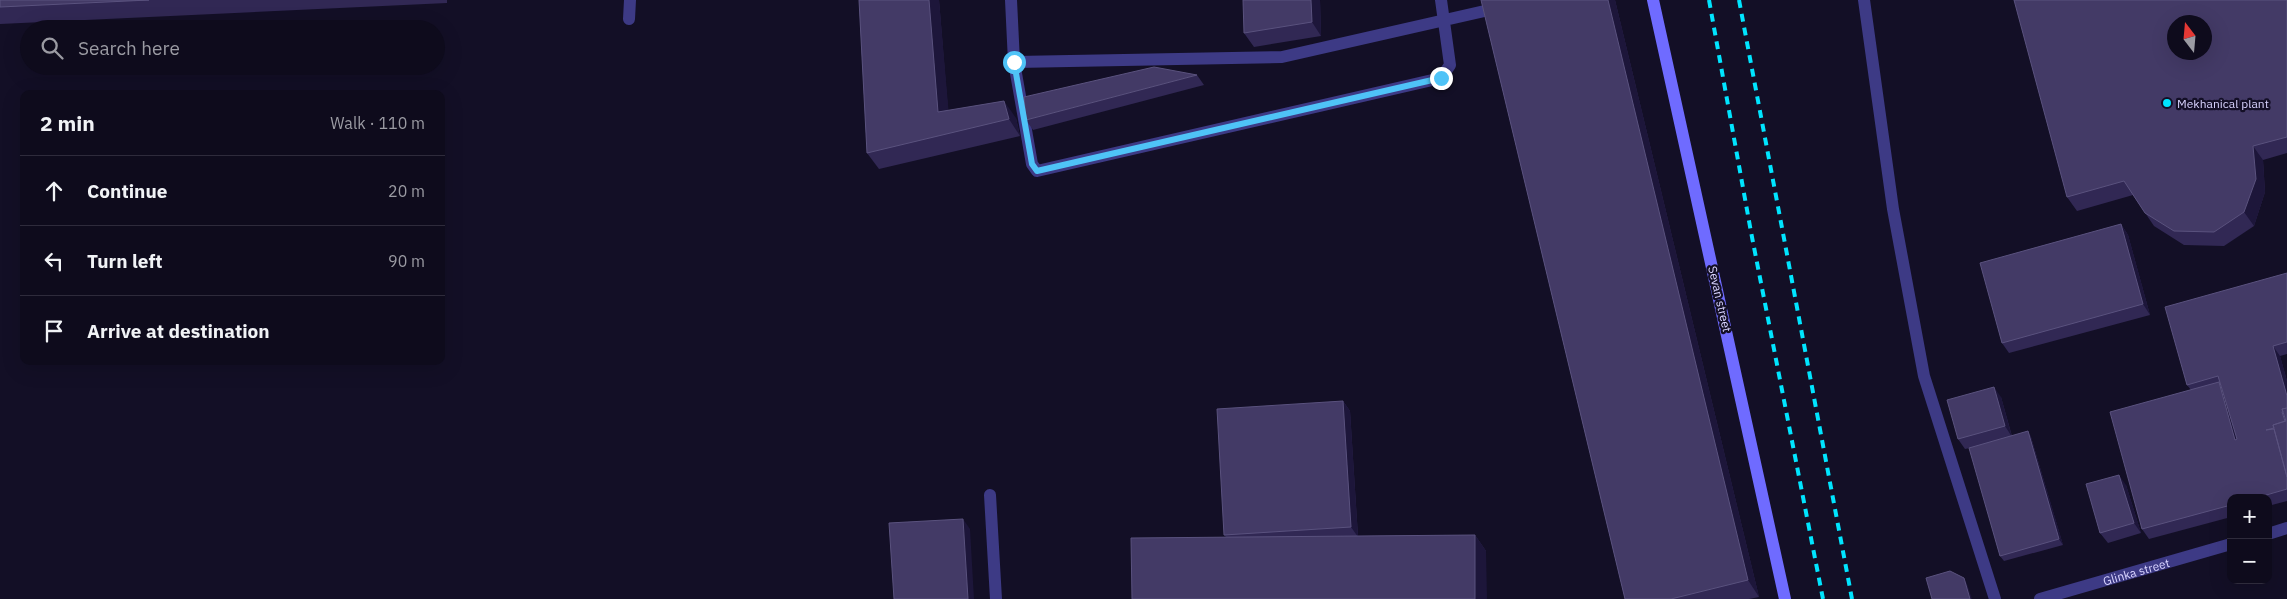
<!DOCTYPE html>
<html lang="en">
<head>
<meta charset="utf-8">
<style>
	body { margin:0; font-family:"IBM Plex Sans",sans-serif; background:#1c1929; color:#f1f3f6 }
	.controls { position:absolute; right:15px; bottom:15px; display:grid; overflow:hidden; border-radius:10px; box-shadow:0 5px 20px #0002 }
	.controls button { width:45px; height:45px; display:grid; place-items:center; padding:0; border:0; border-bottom:1px solid #2e2b3b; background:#0e0b1c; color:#f1f3f6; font:25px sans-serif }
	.compass { position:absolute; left:2167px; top:15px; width:45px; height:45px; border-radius:50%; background:#0e0b1c; box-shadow:0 5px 20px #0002; rotate:344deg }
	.stop { position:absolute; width:15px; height:15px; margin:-11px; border:4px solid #4fc3f7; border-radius:50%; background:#fff }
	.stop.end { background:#4fc3f7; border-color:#fff; box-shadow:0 1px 5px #0008 }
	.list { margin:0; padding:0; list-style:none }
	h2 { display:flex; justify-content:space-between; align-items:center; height:65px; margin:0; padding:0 20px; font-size:21px }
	h2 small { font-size:16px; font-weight:400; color:#9b9ba3 }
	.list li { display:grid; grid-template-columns:32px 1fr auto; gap:15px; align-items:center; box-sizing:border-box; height:70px; padding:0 20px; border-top:1px solid #2e2b3b }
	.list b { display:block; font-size:19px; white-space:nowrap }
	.list em { font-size:16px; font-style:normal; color:#9b9ba3 }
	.icon { flex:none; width:28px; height:28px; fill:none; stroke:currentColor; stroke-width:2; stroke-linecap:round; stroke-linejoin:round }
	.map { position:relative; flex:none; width:2287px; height:599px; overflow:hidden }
	.search { position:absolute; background:#0e0b1c; box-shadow:0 5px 20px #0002; left:20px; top:20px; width:425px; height:55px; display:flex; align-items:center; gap:12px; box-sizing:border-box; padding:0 18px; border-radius:28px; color:#9b9ba3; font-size:19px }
	.panel { position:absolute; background:#0e0b1c; box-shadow:0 5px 20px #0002; left:20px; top:90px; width:425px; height:275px; border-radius:10px }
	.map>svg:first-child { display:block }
</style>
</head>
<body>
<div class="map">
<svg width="2287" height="599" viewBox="0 0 2287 599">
	<rect width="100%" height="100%" fill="#130f26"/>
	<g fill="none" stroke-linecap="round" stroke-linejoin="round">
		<path stroke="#3d3a85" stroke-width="12" d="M 1011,0 L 1014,62 L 1282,57 L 1489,10
			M 1864,0 L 1893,209 L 1924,376 L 1995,599
			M 629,19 L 630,0
			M 1014,62 L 1032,164 L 1037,171 L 1441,78 L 1450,65 L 1441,0
			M 990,495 L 996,599"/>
		<g stroke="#3d3a85" stroke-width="12">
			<path d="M 2268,534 L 2287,528"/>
			<path id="s1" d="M 2040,599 L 2231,544"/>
		</g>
		<path stroke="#6f6bff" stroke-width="12" d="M 1653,0 L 1785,599"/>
		<path stroke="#00e5ff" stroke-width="4" stroke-dasharray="8 6" stroke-linecap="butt" d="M 1709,0 L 1751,232 L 1823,599
			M 1739,0 L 1852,599"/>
	</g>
	<path fill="#312854" d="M 0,0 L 447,0 L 447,3 L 0,24 Z
		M 859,0 L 939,0 L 948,110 L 1016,118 L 1020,136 L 879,169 L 867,153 Z
		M 1320,0 L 1321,36 L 1254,47 L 1244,33 Z
		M 1481,0 L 1615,0 L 1759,597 L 1749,599 L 1625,599 Z
		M 2287,0 L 2287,153 L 2263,160 L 2265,192 L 2254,226 L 2224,246 L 2184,245 L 2154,226 L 2133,195 L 2077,211 L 2067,197 Z
		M 1197,75 L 1204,85 L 1033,130 L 1026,120 Z
		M 2121,224 L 2128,235 L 2150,315 L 2009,353 L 2002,343 Z
		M 2287,273 L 2287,354 L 2280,356 L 2287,381 L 2287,501 L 2268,506 L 2268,498 L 2231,498 L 2231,517 L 2149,539 L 2142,529 L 2191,390 L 2187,385 Z
		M 2001,397 L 2012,436 L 2028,431 L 2031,437 L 2063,545 L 2004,561 L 2000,556 L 1970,448 L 1965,449 L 1958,439 Z
		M 1343,401 L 1350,411 L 1358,536 L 1475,535 L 1486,551 L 1226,537 L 1224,535 Z
		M 2126,485 L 2141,533 L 2108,543 L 2100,533 Z"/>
	<path fill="#1d163a" d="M 929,0 L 939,0 L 950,128 L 938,112 Z
		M 1311,0 L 1320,0 L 1321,36 L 1312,22 Z
		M 1608,0 L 1615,0 L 1759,597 L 1748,580 Z
		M 1004,101 L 1016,118 L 1020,136 L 1009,119 Z
		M 2253,146 L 2263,160 L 2265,192 L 2254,226 L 2244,212 Z
		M 2121,224 L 2128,235 L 2150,315 L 2143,304 Z
		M 2273,346 L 2280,356 L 2287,381 L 2287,396 Z
		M 2219,382 L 2226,392 L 2242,450 L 2235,440 Z
		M 1994,387 L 2001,397 L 2012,437 L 2005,426 Z
		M 1343,401 L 1350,411 L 1358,537 L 1351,527 Z
		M 2028,431 L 2031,437 L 2063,545 L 2059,539 Z
		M 2119,475 L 2126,485 L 2141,533 L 2134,523 Z
		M 963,519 L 970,529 L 974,599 L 968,599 Z
		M 1475,535 L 1486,551 L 1487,599 L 1475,599 Z
		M 1964,578 L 1967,584 L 1972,599 L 1970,599 Z"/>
	<path fill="#433a66" stroke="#5a527e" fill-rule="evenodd" d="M 0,0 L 149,0 L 0,7 Z
		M 859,0 L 929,0 L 938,112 L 1004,101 L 1009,119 L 867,153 Z
		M 1243,0 L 1311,0 L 1312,22 L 1244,33 Z
		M 1481,0 L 1608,0 L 1748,580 L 1671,599 L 1625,599 Z
		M 2014,0 L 2287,0 L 2287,137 L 2253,146 L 2256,179 L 2244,212 L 2214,232 L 2174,231 L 2145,213 L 2124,181 L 2067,197 ZM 2174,22 L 2204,22 L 2204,52 L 2174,52 Z
		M 1154,67 L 1197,75 L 1026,120 L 1024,97 Z
		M 2121,224 L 2143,304 L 2002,343 L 1980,263 Z
		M 2287,273 L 2287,342 L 2273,346 L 2287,396 L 2287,408 L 2282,409 L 2283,412 L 2282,412 L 2285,421 L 2273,425 L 2274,428 L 2266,430 L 2274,429 L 2287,477 L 2287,489 L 2256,498 L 2231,498 L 2231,505 L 2142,529 L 2110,412 L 2219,382 L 2235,440 L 2237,439 L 2218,376 L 2187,385 L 2165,307 Z
		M 1994,387 L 2005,426 L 1958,439 L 1947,400 Z
		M 1343,401 L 1351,527 L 1224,535 L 1217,409 Z
		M 2287,408 L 2287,477 L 2273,425 L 2286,421 L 2282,409 Z
		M 2028,431 L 2059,539 L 2000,556 L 1969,448 Z
		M 2119,475 L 2134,523 L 2100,533 L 2086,484 Z
		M 963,519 L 968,599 L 894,599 L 889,523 Z
		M 1475,535 L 1475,599 L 1132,599 L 1131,538 Z
		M 1950,571 L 1964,578 L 1970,599 L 1932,599 L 1926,578 Z"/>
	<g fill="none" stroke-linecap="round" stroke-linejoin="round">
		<path stroke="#4fc3f7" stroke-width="6" d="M 1014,62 L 1032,164 L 1037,171 L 1441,78"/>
	</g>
	<circle fill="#00e5ff" stroke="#130f26" stroke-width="2" cx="2167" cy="103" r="5"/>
	<g text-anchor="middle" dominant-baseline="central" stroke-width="4.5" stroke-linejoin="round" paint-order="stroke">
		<g font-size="12" fill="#d9d4ff" stroke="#130f26" text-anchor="start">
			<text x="2177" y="103">Mekhanical plant</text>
		</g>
		<g font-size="12" fill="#d9d4ff" stroke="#130f26">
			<text transform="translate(1720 299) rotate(77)">Sevan street</text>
			<text stroke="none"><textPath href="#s1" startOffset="100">Glinka street</textPath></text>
		</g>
	</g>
</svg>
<div class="controls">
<button>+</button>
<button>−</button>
</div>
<svg class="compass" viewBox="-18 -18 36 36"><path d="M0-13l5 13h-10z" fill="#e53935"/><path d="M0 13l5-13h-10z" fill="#9b9ba3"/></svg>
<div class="stop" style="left:1014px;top:62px"></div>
<div class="stop end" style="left:1441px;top:78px"></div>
<div class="search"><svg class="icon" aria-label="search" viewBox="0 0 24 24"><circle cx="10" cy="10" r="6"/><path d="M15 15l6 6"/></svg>Search here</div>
<section class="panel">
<h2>2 min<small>Walk · 110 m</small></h2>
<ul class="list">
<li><svg class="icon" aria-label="ahead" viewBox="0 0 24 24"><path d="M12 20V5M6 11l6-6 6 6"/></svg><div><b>Continue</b></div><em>20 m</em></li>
<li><svg class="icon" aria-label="left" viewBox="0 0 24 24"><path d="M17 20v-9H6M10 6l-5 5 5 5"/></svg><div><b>Turn left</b></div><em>90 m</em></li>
<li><svg class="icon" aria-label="arrive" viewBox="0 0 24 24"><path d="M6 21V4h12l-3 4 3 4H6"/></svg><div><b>Arrive at destination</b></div></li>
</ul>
</section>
</div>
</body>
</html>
